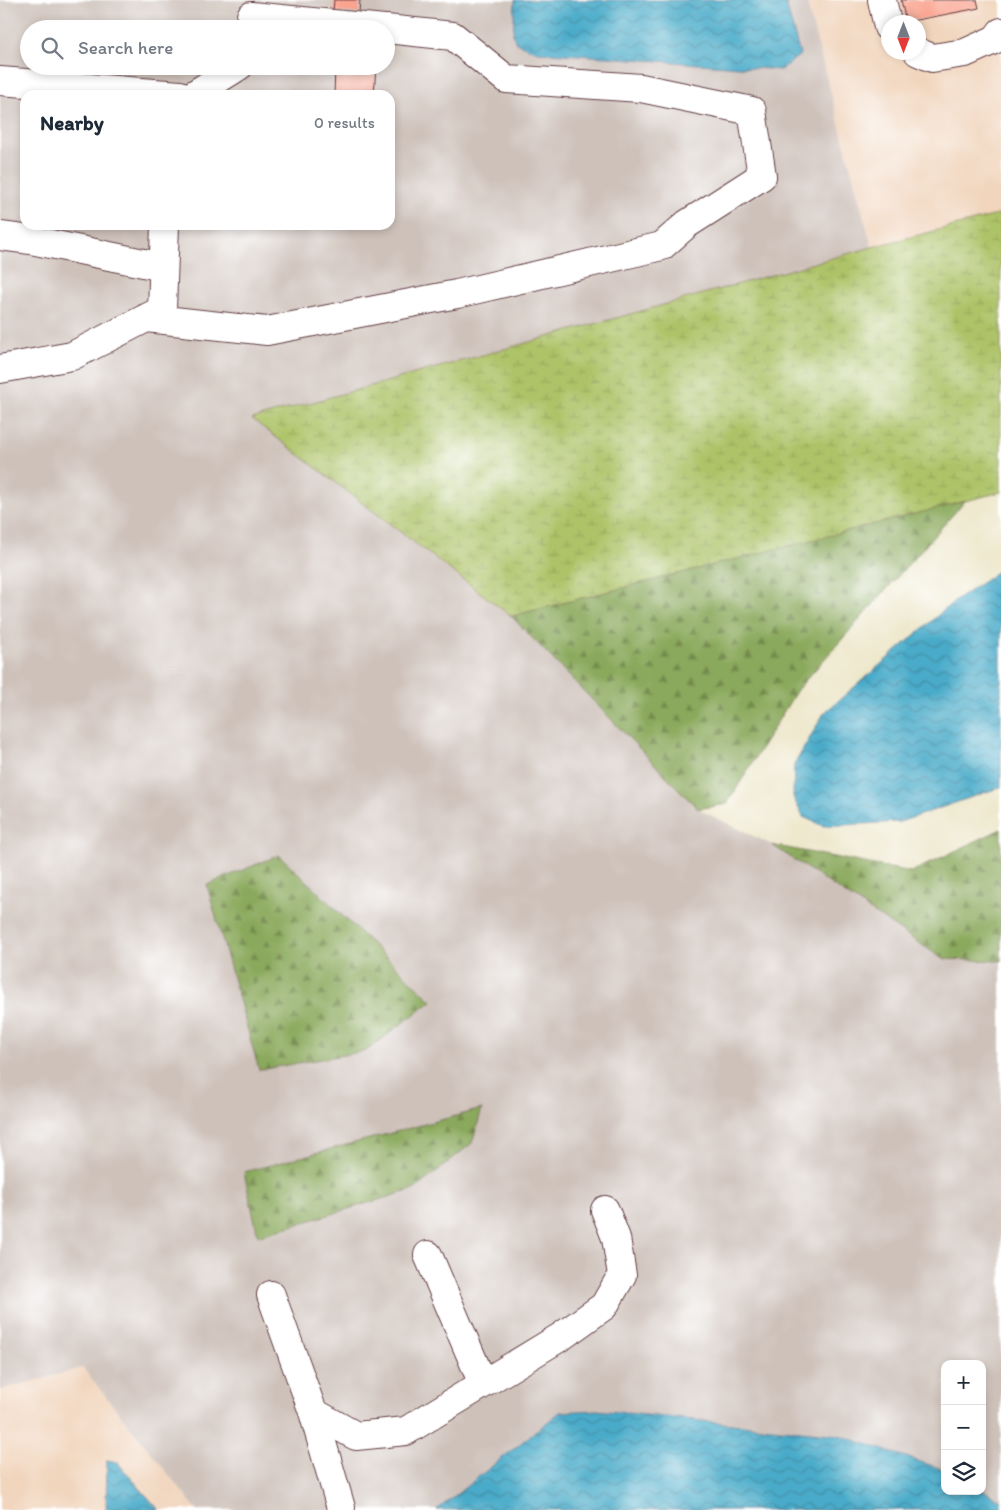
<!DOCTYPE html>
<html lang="en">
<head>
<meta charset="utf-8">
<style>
	body { margin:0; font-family:Itim,sans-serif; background:#f6f6f7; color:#1f2937 }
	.controls { position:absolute; right:15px; bottom:15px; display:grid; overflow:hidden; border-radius:10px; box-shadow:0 2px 8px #0003 }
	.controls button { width:45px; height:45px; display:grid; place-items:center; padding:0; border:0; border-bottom:1px solid #e0e1e3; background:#fff; color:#1f2937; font:25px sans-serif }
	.compass { position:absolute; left:881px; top:15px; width:45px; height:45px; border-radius:50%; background:#fff; box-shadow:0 2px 8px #0003; rotate:180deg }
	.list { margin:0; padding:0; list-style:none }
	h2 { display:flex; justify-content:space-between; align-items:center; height:65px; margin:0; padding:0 20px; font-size:21px }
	h2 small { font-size:16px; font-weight:400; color:#747a83 }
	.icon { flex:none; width:28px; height:28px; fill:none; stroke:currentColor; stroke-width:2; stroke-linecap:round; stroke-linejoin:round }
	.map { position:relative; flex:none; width:1001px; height:1510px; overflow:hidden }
	.search { position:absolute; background:#fff; box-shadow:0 2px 8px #0003; left:20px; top:20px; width:375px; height:55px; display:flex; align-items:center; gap:12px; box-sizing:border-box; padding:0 18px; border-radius:28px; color:#747a83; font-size:19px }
	.panel { position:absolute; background:#fff; box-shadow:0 2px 8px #0003; left:20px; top:90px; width:375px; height:140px; border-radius:15px }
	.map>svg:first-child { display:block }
</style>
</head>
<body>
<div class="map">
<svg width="1001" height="1510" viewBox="0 0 1001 1510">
	<defs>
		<pattern id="forest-firs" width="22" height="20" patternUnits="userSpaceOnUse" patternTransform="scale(1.25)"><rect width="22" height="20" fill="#8aa95c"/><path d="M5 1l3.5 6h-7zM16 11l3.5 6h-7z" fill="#73894c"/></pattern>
		<pattern id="wetland-marsh" width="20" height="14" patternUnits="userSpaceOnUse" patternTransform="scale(1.25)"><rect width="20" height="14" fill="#adc368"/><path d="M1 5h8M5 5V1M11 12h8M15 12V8" fill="none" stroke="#96a75a"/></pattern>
		<pattern id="water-waves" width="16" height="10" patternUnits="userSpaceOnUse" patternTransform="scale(1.25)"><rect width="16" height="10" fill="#4aabc9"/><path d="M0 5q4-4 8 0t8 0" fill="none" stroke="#408ba3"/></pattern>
	</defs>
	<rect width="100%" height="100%" fill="#fff"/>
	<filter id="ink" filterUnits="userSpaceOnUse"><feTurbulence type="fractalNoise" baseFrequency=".02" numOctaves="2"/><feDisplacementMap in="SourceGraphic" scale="10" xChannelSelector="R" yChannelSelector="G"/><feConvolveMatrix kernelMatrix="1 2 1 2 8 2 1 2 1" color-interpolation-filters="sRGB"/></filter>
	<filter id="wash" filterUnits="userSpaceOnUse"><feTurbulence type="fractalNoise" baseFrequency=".0096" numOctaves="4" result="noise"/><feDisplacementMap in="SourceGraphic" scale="20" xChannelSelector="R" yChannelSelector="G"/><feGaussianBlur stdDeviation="1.12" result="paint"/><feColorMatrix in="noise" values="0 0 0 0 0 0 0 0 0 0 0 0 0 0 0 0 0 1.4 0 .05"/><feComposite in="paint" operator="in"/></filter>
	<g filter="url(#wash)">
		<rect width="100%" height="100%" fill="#ede6c9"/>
		<path fill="#f1d5bd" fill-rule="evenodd" d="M 806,0 L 1001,0 L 1001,214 L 872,247 ZM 888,22 L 918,22 L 918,52 L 888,52 Z
			M 83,1368 L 197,1510 L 0,1510 L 0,1390 Z"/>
		<path fill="#cec1ba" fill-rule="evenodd" d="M 0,0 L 806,0 L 872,247 L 253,419 L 511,616 L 698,809 L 772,845 L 943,959 L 1001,961 L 1001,1500 L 982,1490 L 982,1364 L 945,1364 L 945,1470 L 839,1435 L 597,1410 L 560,1412 L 437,1510 L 197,1510 L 83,1368 L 0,1390 ZM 29,29 L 386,29 L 386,66 L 29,66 ZM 25,95 L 390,95 L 390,225 L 25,225 Z"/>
		<path fill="url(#forest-firs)" stroke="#6a6444" d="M 965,501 L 797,690 L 727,804 L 698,809 L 511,616 Z
			M 1001,829 L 1001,961 L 943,959 L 772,845 L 911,872 Z
			M 279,855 L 432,1001 L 366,1051 L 259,1070 L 207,885 Z
			M 482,1109 L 472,1143 L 415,1189 L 258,1236 L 244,1172 Z"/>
		<path fill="url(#wetland-marsh)" stroke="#7c714a" d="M 1001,214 L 1001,492 L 511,616 L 252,419 L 872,247 Z"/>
		<path fill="url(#water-waves)" stroke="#4a657a" d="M 515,0 L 785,0 L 800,55 L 780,70 L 538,52 L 516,43 L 513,35 Z
			M 1001,569 L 1001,787 L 900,822 L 823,826 L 803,817 L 793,797 L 794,765 L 824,713 L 951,604 Z
			M 597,1410 L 839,1435 L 945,1470 L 945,1491 L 982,1491 L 982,1490 L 1001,1500 L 1001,1510 L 437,1510 L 560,1412 Z
			M 107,1460 L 117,1462 L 159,1510 L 106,1510 Z"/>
		<g id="blocks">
			<path fill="#faa38e" d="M 334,0 L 360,0 L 359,13 L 333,12 Z
				M 901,0 L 977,0 L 979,8 L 906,22 Z
				M 335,66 L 376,66 L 374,95 L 334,95 Z"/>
		</g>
	</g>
	<g filter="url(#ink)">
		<use href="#blocks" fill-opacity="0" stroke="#623d43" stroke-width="1"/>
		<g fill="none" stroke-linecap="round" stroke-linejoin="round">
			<defs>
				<path id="minor" d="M 882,0 L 888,27
					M 251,16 L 384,29
					M 918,52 L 932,58 L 965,53 L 996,39 L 1001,32
					M 0,81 L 180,95
					M 193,95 L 239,66
					M 0,236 L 31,240 L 163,267
					M 146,318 L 267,331 L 457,294 L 662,246 L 687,224 L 762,176 L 752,111 L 641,88 L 506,79 L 453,36 L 386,29
					M 0,369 L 72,356 L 162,310 L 165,225
					M 428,1255 L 483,1384
					M 271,1295 L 313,1412 L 356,1436 L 406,1431 L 562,1336 L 604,1306 L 622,1275 L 616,1238 L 605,1210
					M 313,1412 L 341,1508"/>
			</defs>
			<use href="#minor" stroke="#623d43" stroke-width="30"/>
			<use href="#minor" stroke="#fff" stroke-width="28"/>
		</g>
	</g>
</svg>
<div class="controls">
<button>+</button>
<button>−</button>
<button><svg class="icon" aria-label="layers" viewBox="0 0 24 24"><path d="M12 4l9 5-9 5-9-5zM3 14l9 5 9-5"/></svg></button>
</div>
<svg class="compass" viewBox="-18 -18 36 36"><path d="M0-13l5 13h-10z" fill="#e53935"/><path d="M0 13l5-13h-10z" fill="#747a83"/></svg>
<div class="search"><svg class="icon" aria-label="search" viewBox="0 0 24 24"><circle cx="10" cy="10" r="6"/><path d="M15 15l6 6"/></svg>Search here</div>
<section class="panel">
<h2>Nearby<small>0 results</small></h2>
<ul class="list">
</ul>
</section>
</div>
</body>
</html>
